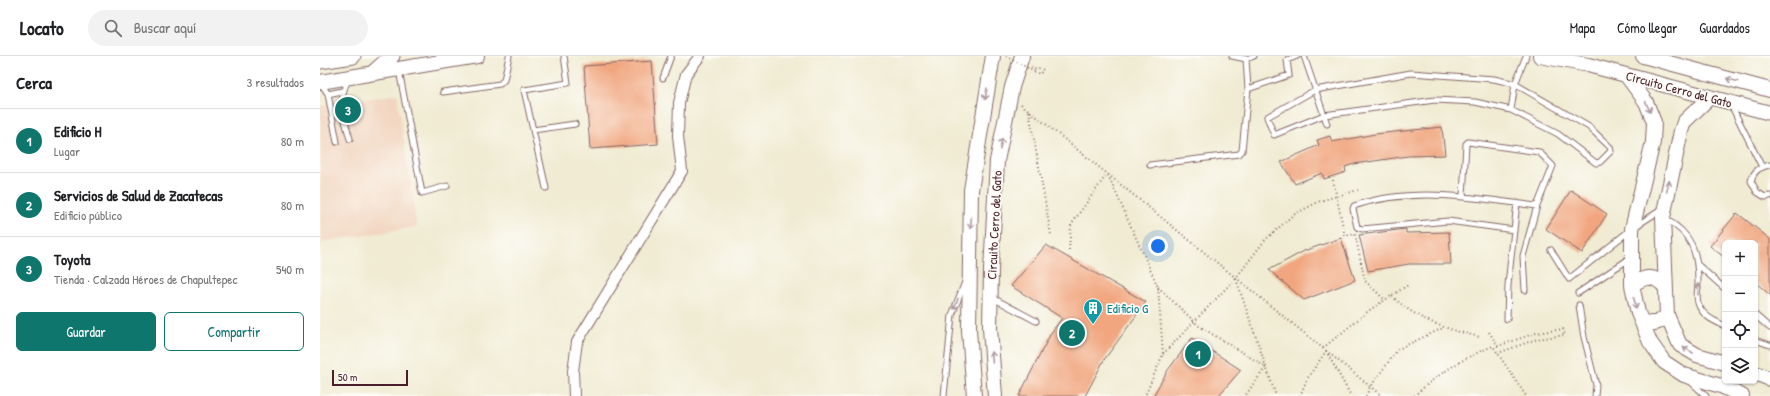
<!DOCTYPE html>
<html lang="es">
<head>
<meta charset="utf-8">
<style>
	body { margin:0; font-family:"Patrick Hand",sans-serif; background:#f2f2f2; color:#202124 }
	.controls { position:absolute; right:12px; bottom:12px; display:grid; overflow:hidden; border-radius:6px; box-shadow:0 1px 3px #0004 }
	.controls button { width:36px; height:36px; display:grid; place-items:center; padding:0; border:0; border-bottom:1px solid #e0e0e0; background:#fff; color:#202124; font:20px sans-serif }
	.scale { position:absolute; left:12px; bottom:10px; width:76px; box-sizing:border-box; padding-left:4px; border:2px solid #4a1f2b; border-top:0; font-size:11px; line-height:14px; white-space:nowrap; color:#4a1f2b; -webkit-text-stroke:3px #fdfcf7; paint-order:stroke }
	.you { position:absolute; left:838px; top:190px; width:14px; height:14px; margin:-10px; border:3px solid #fff; border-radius:50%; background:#1a73e8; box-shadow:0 0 0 6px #1a73e833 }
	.badge { display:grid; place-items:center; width:26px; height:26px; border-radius:50%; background:#0f766e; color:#fff; font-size:13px; font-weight:700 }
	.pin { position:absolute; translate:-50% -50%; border:2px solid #fff; box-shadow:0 1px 4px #0006 }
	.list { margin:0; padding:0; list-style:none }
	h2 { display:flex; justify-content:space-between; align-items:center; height:52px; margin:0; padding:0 16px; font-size:17px }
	h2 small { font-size:13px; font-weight:400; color:#757577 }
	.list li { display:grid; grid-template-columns:26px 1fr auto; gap:12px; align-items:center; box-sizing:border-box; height:64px; padding:0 16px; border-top:1px solid #e0e0e0 }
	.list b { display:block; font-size:15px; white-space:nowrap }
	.list p { margin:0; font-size:13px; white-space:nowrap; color:#757577 }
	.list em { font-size:13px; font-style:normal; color:#757577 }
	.actions { display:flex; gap:8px; padding:12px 16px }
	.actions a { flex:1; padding:9px 0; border:1px solid #0f766e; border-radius:6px; text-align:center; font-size:14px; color:#0f766e }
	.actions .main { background:#0f766e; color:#fff }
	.icon { flex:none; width:22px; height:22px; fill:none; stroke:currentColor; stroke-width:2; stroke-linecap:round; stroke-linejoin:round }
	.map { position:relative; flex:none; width:1450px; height:340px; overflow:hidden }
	header { display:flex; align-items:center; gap:24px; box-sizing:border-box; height:56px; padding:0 20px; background:#fff; border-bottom:1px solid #e0e0e0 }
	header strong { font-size:19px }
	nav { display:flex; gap:22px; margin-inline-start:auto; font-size:14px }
	.search { width:280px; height:36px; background:#f2f2f2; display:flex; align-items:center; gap:10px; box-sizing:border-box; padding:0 14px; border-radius:22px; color:#757577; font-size:15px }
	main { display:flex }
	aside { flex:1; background:#fff }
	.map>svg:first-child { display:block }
</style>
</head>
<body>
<header>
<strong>Locato</strong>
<div class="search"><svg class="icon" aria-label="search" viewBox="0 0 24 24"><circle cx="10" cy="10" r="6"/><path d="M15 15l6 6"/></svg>Buscar aquí</div>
<nav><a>Mapa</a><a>Cómo llegar</a><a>Guardados</a></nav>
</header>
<main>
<aside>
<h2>Cerca<small>3 resultados</small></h2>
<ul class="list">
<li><span class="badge">1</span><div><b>Edificio H</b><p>Lugar</p></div><em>80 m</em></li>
<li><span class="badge">2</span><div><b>Servicios de Salud de Zacatecas</b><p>Edificio público</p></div><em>80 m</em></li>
<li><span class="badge">3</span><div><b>Toyota</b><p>Tienda · Calzada Héroes de Chapultepec</p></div><em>540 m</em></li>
</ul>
<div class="actions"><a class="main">Guardar</a><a>Compartir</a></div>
</aside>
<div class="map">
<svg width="1450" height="340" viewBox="0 0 1450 340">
	<rect width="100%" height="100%" fill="#fdfcf7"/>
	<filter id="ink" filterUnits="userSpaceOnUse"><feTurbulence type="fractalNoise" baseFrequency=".025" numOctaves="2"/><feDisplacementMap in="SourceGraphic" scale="8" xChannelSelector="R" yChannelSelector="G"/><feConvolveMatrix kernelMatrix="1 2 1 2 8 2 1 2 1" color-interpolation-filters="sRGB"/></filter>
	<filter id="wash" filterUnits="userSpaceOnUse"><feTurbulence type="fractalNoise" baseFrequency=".012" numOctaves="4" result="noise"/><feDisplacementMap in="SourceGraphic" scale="16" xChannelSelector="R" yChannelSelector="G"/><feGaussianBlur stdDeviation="0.9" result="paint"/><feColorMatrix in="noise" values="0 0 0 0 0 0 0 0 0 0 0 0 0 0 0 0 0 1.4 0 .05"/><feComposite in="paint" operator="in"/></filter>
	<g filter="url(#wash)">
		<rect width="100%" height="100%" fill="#f0ebd2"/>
		<path fill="#f2d4be" d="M 77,38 L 97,171 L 0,186 L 0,50 Z"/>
		<g id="blocks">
			<path fill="#f1a67f" d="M 332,5 L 338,88 L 270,93 L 264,10 Z
				M 1122,71 L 1125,99 L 1088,100 L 1034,108 L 1025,111 L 1026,116 L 1004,123 L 1002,117 L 975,128 L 961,106 L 999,89 L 997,84 L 1010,80 L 1012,86 L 1055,78 Z
				M 1251,134 L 1287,158 L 1262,197 L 1226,173 Z
				M 1417,157 L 1450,183 L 1450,239 L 1435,226 L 1435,187 L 1405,187 L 1405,202 L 1390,190 Z
				M 1086,173 L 1086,177 L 1129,176 L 1131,208 L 1089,208 L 1048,215 L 1039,179 Z
				M 1021,182 L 1035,224 L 984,244 L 949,214 L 984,195 Z
				M 726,189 L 826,246 L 784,304 L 765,340 L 699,340 L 731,277 L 742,262 L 691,230 Z
				M 872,282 L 921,314 L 898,340 L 833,340 L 848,314 Z"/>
		</g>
	</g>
	<g filter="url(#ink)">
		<use href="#blocks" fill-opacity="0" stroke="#846665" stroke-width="1"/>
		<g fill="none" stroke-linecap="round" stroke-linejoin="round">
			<defs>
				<path id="lane" d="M 912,0 L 926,3
					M 984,0 L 1007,68
					M 79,14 L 102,137 L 127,130
					M 1091,17 L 1174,23 L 1195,28 L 1269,71 L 1290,91 L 1291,95 L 1280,106 L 1276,107 L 1238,78 L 1191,54 L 1155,46 L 1115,44 L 1004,59 L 954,79 L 947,61 L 995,34 Z
					M 343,22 L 351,0
					M 28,24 C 17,45 24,61 30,83
					M 1,27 L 8,38 L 17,86
					M 928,33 L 926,3 L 934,0
					M 123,36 L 180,28 L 184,24 L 189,0
					M 8,38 L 22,35
					M 1411,49 L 1442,111
					M 1191,54 L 1195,28 L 1206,0
					M 213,74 L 255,68
					M 830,109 L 919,98 L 922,95 L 928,33 L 969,19 L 967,4 L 977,0
					M 1450,109 C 1440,111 1434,114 1431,125 L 1437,136 L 1445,141 L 1450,140
					M 226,132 L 204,34 L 248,27 L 244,0
					M 1143,140 L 1146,88 L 1148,86 L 1219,96 L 1233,110 L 1217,150 L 1203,200 L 1205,234
					M 1345,163 C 1372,177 1378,197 1378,226 C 1378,232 1376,241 1378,247 C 1382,260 1394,265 1405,270
					M 1316,170 L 1341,154
					M 1194,174 L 1128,165 L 1042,173 L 1037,171 L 1033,153 L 1034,150 C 1092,130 1157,142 1217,150
					M 1231,194 L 1249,223 L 1309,175
					M 1378,209 L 1405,233
					M 1258,237 L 1309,203
					M 671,241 L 716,265
					M 1259,249 L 1264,281 L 1276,329 L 1275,340
					M 1435,259 L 1450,272
					M 1187,263 L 1188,229 L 1197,147
					M 1435,284 L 1450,289
					M 1371,326 L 1386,340
					M 624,340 L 632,259 L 645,226"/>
				<path id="street" d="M 254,340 L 253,315 L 257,286 L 362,115 L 358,80 L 359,47 L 366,18 L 380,0"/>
				<path id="secondary" d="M 1220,0 L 1268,9 L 1450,57
					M 1323,0 L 1450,34
					M 1306,19 L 1326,46 L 1334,66 L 1333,86 L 1312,173 L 1312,229 L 1318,257 L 1330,286 L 1344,306 L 1364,319 L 1401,330 L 1422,340
					M 0,26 L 157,0
					M 1390,41 L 1364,66 L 1361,75 L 1343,161 L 1347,259 L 1360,289 L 1377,299 L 1405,307
					M 1312,229 C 1325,220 1334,218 1345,231
					M 1321,265 C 1334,269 1338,268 1347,259
					M 1435,317 L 1450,323
					M 654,340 L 649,274 L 651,134 L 673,0
					M 675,340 L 670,272 L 671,214 L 677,105 L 692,31 L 702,0"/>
				<path id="primary" d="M 0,5 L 33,0
					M 54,16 L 72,0"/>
			</defs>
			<use href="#lane" stroke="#846665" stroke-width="7"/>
			<use href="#street" stroke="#846665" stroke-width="12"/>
			<use href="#secondary" stroke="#846665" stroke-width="16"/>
			<use href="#primary" stroke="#846665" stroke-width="17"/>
			<path stroke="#846665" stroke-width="2" stroke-dasharray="1 3" stroke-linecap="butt" d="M 711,11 L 715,13 L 720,12 L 723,14 L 720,18 L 713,15
				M 701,48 L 1062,340
				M 709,55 L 731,179
				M 788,119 L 838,231 L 843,298 L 825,340
				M 1013,124 L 1025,180 L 1035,178 L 1045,225 L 1065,244
				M 749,194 L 751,169 L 787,118
				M 916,223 L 956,340
				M 838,231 L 879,270 L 946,311 L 925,340
				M 1072,240 C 1098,265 1126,273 1160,281
				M 1169,276 L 1178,290 L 1216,277 L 1243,273 L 1245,279 L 1217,283 L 1178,297
				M 1003,292 L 1051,253 L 1088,229
				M 843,298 L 916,222 L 945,184 L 973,159 L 1000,145 L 1038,134
				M 980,340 L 987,323 L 1006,295 L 1031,340
				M 1046,340 L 1050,331 L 1078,293 L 1123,272
				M 1094,340 C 1118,318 1143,302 1173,290 L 1206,340"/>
			<use href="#lane" stroke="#fff" stroke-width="5"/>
			<use href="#street" stroke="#fff" stroke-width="10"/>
			<use href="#secondary" stroke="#fff" stroke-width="14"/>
			<use href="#primary" stroke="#fff" stroke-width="15"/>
			<path stroke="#846665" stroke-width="2" stroke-dasharray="1 3" stroke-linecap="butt" d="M 686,0 L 713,15"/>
		</g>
		<defs><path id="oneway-shaft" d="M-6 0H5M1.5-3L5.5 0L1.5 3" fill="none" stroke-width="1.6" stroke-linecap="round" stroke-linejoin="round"/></defs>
		<g stroke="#ae9aa0">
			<use href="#oneway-shaft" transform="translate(1412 24) rotate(-165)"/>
			<use href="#oneway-shaft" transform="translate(666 38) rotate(99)"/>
			<use href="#oneway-shaft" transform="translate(1328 51) rotate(66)"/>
			<use href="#oneway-shaft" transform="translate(681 88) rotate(-79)"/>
			<use href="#oneway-shaft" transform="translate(1348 130) rotate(-77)"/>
			<use href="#oneway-shaft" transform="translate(651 167) rotate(91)"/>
			<use href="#oneway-shaft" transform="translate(1378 233) rotate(-89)"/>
			<use href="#oneway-shaft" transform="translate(1315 247) rotate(75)"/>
			<use href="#oneway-shaft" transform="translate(636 248) rotate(111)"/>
			<use href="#oneway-shaft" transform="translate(1368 294) rotate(-150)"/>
			<use href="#oneway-shaft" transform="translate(672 301) rotate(-94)"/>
		</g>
	</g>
	<defs>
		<symbol id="building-pin" viewBox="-11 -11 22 30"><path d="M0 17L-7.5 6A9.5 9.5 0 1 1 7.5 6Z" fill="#0f9aa8" stroke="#fdfcf7"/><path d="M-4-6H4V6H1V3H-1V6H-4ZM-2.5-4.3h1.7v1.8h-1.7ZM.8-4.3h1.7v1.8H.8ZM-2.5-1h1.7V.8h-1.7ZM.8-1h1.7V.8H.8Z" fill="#fff"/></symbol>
	</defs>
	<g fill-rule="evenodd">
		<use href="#building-pin" x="762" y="241" width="22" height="30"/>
	</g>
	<g text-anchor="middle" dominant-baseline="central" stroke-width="3.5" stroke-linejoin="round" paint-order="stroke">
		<g font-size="13" fill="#4a1f2b" stroke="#fdfcf7">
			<text transform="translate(1359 33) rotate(15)">Circuito Cerro del Gato</text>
			<text transform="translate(674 169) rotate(-87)">Circuito Cerro del Gato</text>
		</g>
		<g font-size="13" fill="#0d838f" stroke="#fdfcf7" text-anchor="start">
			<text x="787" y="252">Edificio G</text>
		</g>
	</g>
</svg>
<div class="controls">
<button>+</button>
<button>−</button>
<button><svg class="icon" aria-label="locate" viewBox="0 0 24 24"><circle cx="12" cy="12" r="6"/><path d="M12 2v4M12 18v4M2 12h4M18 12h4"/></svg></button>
<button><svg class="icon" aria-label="layers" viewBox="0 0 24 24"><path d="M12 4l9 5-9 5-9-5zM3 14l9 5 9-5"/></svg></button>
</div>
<div class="scale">50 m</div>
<div class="you"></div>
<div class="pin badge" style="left:878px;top:298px">1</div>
<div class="pin badge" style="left:752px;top:277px">2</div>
<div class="pin badge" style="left:28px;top:54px">3</div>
</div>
</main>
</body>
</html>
